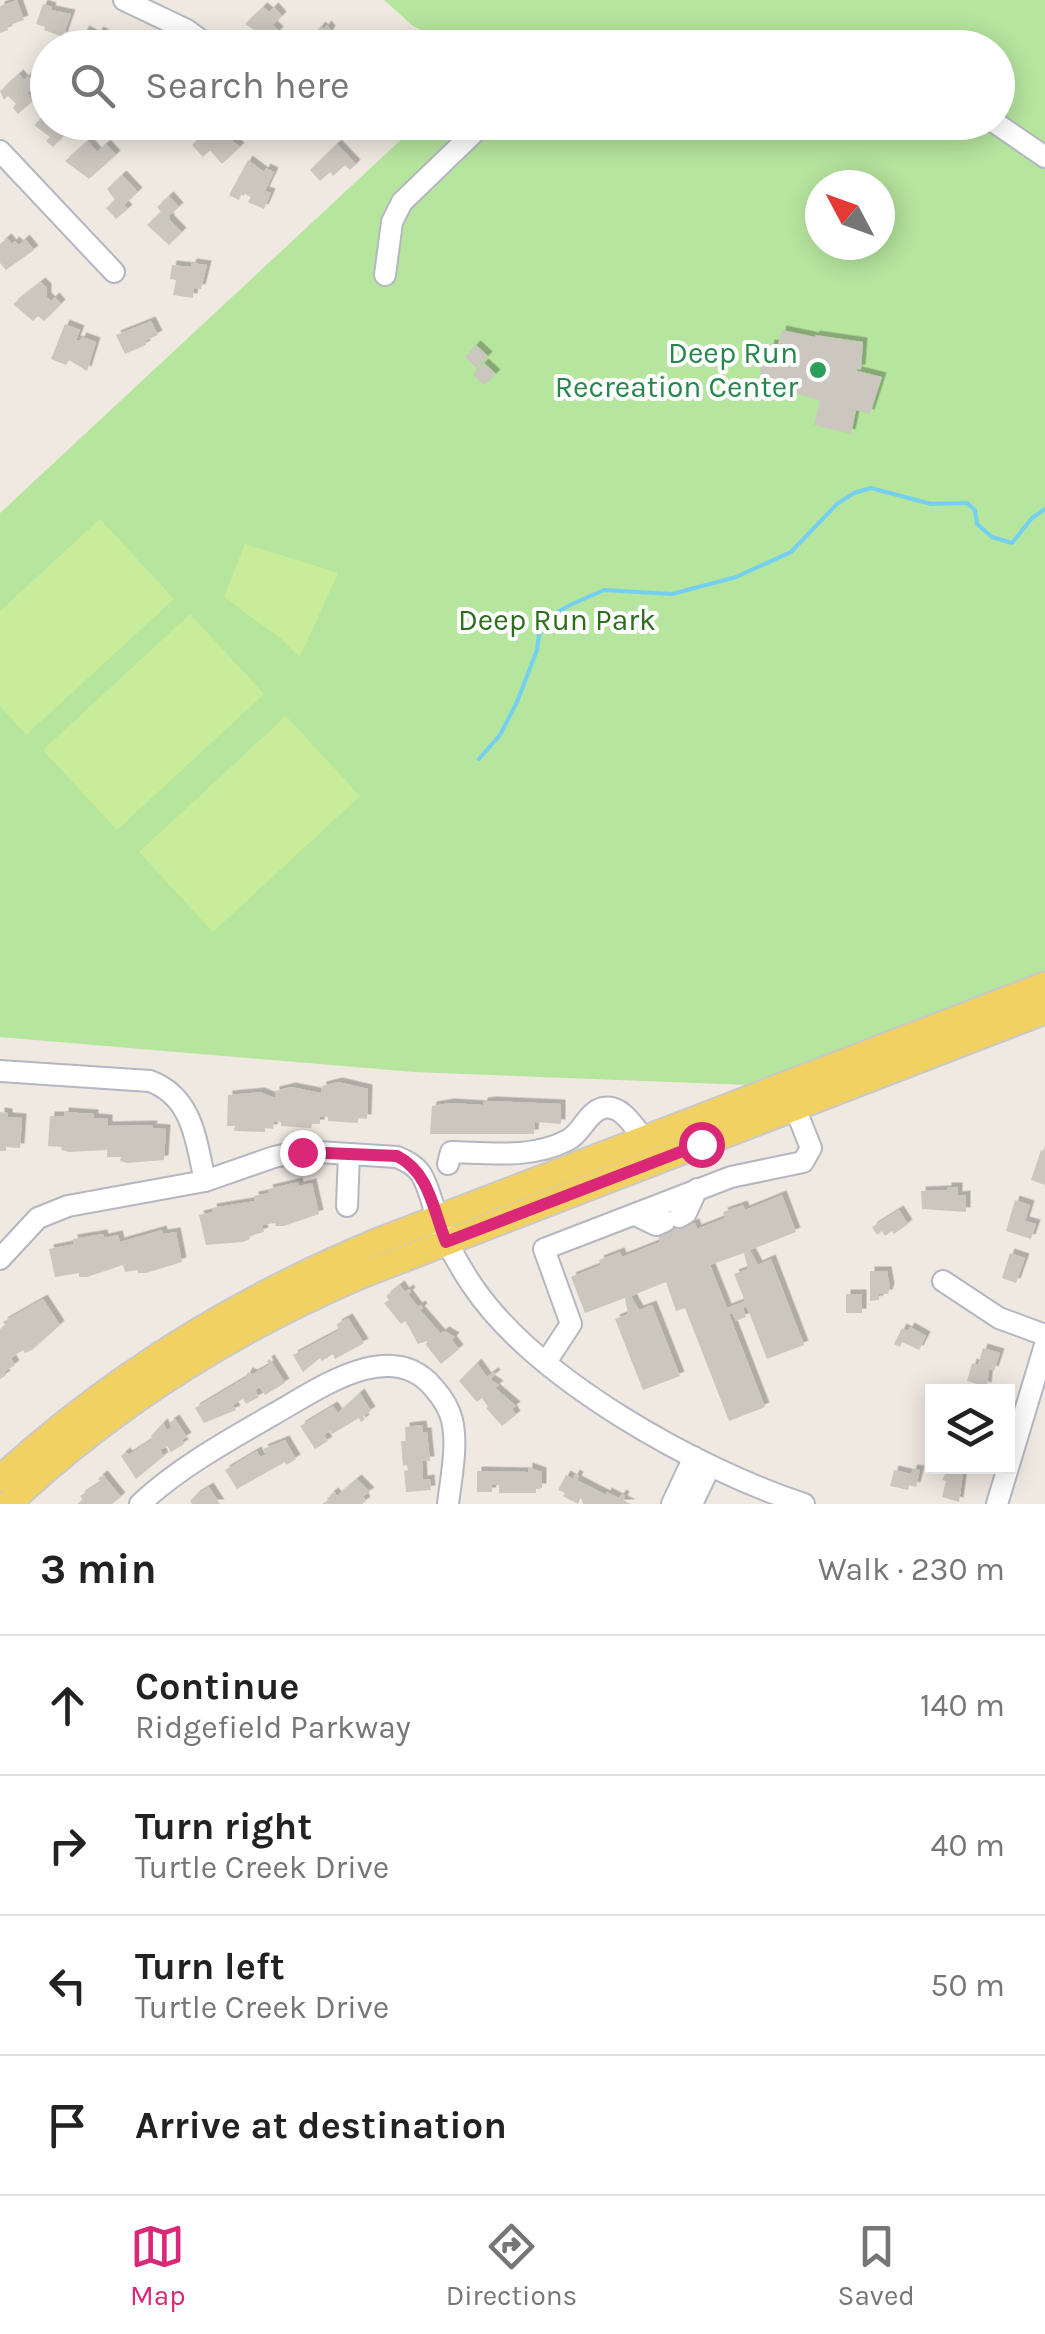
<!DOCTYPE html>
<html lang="en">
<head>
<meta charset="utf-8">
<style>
	body { margin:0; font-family:Karla,sans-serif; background:#f2f2f2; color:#222 }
	.controls { position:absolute; right:30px; bottom:30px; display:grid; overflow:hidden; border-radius:0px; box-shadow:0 5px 25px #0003 }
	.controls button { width:90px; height:90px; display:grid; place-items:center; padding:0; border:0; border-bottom:2px solid #e0e0e0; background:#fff; color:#222; font:50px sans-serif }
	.compass { position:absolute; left:805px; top:170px; width:90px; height:90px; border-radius:50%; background:#fff; box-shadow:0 5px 25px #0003; rotate:311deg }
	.stop { position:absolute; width:30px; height:30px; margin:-22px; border:8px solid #db2777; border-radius:50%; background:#fff }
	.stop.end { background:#db2777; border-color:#fff; box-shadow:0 2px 10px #0008 }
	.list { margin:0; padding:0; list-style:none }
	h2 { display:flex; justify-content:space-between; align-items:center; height:130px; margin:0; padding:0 40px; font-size:42px }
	h2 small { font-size:32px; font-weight:400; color:#767676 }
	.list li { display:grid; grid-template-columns:65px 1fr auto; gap:30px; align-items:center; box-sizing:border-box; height:140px; padding:0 40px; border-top:2px solid #e0e0e0 }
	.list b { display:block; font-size:38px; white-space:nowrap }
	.list p { margin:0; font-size:32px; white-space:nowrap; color:#767676 }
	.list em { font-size:32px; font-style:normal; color:#767676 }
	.icon { flex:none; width:55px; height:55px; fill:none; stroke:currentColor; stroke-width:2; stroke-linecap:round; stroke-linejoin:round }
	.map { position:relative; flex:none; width:1045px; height:1504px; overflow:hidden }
	.search { position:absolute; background:#fff; box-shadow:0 5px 25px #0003; left:30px; right:30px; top:30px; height:110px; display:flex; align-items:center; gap:25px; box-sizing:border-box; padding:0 35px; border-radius:55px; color:#767676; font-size:38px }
	.sheet { height:690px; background:#fff }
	nav { display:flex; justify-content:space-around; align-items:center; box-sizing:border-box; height:140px; border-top:2px solid #e0e0e0; background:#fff; font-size:28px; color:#767676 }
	nav a { display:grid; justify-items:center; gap:5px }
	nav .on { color:#db2777 }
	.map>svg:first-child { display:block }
</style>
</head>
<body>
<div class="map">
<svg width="1045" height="1504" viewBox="0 0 1045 1504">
	<defs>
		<filter id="shadow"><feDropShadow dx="4.5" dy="-4.5" stdDeviation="0" flood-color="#0004"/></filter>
	</defs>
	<rect width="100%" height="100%" fill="#efe9e1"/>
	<path fill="#b6e59e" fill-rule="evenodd" d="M 384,0 L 1045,0 L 1045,971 L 748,1085 L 414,1072 L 0,1037 L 0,513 L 419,123 L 998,122 L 998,48 L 457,47 L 413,26 ZM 820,185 L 880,185 L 880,245 L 820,245 Z"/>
	<path fill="#c9ec9a" d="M 100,519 L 174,599 L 26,735 L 0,706 L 0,611 Z
		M 245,544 L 338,573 L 300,657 L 280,638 L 224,597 Z
		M 190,614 L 264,694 L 117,830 L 43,750 Z
		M 286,716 L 360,796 L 213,932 L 139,852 Z"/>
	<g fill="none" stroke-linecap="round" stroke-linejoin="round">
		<path stroke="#75cff0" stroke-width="4" d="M 479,759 L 500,735 L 517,702 L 537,650 L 539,635 L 549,617 L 570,605 L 604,590 L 672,594 L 736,577 L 791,552 L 837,504 L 854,493 L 871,488 L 931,504 L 967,503 L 975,510 L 977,524 L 992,537 L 1012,543 L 1032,518 L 1045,509"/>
	</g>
	<path fill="#cbc7bf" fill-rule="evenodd" filter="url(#shadow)" d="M 17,0 L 24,20 L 7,26 L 8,30 L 0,33 L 0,6 Z
		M 43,4 L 52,7 L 51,10 L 71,14 L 63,37 L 44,30 L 45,27 L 36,24 Z
		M 263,7 L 269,12 L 274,7 L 282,16 L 273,25 L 279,31 L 265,46 L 259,40 L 263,36 L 245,24 Z
		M 327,25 L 331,30 L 325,40 L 332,48 L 303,48 L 321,26 L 324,29 Z
		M 85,30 L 96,36 L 99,31 L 111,38 L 106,48 L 75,48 Z
		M 19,74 L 24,80 L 28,76 L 36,85 L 27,93 L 33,101 L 18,114 L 13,108 L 16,104 L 8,96 L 4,100 L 0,91 Z
		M 48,111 L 48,122 L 66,122 L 62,126 L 67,132 L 53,147 L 46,141 L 50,137 L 34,125 Z
		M 221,125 L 227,131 L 224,134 L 240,147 L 222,164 L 210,150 L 203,157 L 192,145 L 203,134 L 207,138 Z
		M 88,141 L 97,152 L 106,144 L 116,155 L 89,179 L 65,161 Z
		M 337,144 L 356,164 L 350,170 L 345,165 L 333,176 L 330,172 L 320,181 L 310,170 Z
		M 248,160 L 264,172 L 266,168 L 274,172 L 265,191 L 271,193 L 264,209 L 248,202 L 251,197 L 242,193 L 239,200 L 229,195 Z
		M 122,175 L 138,192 L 124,205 L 128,209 L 116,219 L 106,208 L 115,200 L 107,189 Z
		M 169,196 L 179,207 L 169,216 L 170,220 L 182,232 L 169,245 L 147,225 L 161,212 L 157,207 Z
		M 7,238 L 12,244 L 15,241 L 19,245 L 25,239 L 34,250 L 6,270 L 0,263 L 0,244 Z
		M 192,263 L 207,265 L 201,289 L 194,288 L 193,298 L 173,295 L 176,280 L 170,279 L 172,265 L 191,267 Z
		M 41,282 L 47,288 L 47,297 L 51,301 L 55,297 L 61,304 L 44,321 L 38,316 L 33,321 L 13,304 Z
		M 151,321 L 158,335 L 145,341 L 146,345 L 125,354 L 116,335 Z
		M 65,324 L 80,330 L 76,340 L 80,341 L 82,337 L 96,342 L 87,371 L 69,360 L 66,365 L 51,359 Z
		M 782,330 L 815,337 L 815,335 L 863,342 L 861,369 L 854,370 L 882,377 L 870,414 L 856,410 L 851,434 L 814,425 L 820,401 L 799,394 L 759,391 L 762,349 L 769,350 L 770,344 L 778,345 Z
		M 476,345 L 488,356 L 476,368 L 465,357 Z
		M 484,363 L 496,374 L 484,385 L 473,374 Z
		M 338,1082 L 368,1089 L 367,1119 L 358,1118 L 358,1123 L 328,1121 L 328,1117 L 320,1117 L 320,1124 L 312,1124 L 311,1128 L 281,1126 L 281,1122 L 274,1121 L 273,1129 L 265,1128 L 265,1132 L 234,1131 L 235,1126 L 227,1126 L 228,1095 L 260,1092 L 275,1098 L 275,1091 L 291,1087 L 321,1093 L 322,1086 Z
		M 492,1101 L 561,1104 L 561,1124 L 535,1122 L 534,1134 L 430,1134 L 432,1106 L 450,1103 L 483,1105 L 483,1102 Z
		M 0,1112 L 8,1113 L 8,1117 L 22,1118 L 20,1148 L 6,1147 L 6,1151 L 0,1151 Z
		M 64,1112 L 94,1114 L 94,1118 L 108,1119 L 108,1126 L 153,1125 L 152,1128 L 166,1129 L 164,1160 L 127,1163 L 120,1161 L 121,1157 L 107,1157 L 107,1150 L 69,1152 L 61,1150 L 62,1147 L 48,1146 L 50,1116 L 64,1116 Z
		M 1041,1150 L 1045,1151 L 1045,1185 L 1031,1180 Z
		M 298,1182 L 299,1186 L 312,1183 L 319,1214 L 284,1226 L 276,1226 L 275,1223 L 262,1225 L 264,1232 L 249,1236 L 250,1239 L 243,1242 L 206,1245 L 199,1215 L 213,1212 L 212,1208 L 255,1201 L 254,1196 L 269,1193 L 268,1189 Z
		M 947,1187 L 958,1187 L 958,1196 L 966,1195 L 966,1212 L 922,1209 L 921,1191 L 947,1190 Z
		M 782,1195 L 796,1232 L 750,1250 L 758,1265 L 771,1259 L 804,1345 L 767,1359 L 747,1307 L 743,1308 L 746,1317 L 736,1321 L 732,1313 L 729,1314 L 765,1407 L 729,1421 L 685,1308 L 676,1311 L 666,1282 L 631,1296 L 639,1310 L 652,1305 L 680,1376 L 643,1390 L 615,1319 L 628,1314 L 625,1298 L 585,1313 L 571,1277 L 601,1265 L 599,1260 L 620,1252 L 622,1257 L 660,1242 L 658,1236 L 669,1232 L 662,1213 L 675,1208 L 683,1227 L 695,1223 L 697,1229 L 725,1218 L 723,1212 L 743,1205 L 745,1210 ZM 744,1253 L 748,1269 L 734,1274 L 745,1301 L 727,1308 L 710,1265 Z
		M 1015,1200 L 1030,1205 L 1025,1221 L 1036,1224 L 1031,1239 L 1006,1231 Z
		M 899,1210 L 908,1224 L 894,1234 L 892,1231 L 885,1236 L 882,1231 L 877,1235 L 872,1227 Z
		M 162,1230 L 163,1234 L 176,1232 L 182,1262 L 146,1273 L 138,1273 L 138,1270 L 125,1272 L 123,1265 L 87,1277 L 79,1277 L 79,1273 L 55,1277 L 49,1249 L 74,1244 L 73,1239 L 103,1234 L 104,1238 L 118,1235 L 120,1242 Z
		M 1010,1253 L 1025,1258 L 1016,1283 L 1002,1278 Z
		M 870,1271 L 887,1271 L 890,1288 L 888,1294 L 879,1294 L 879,1300 L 870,1301 Z
		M 400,1285 L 405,1292 L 409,1289 L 411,1292 L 408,1294 L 418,1307 L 421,1305 L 423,1308 L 420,1310 L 441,1334 L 445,1331 L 455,1337 L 452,1340 L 459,1349 L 441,1364 L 426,1345 L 427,1341 L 418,1344 L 407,1324 L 405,1321 L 401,1324 L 384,1303 L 389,1300 L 386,1296 Z
		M 846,1294 L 862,1294 L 862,1313 L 846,1313 Z
		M 43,1299 L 60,1325 L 32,1350 L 25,1353 L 23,1350 L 11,1358 L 15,1365 L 4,1372 L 6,1375 L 0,1379 L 0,1329 L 5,1325 L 3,1322 Z
		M 348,1318 L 364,1343 L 335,1359 L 333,1354 L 322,1361 L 320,1358 L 303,1372 L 293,1355 L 338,1331 L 337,1324 Z
		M 910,1327 L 926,1336 L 919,1350 L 902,1342 L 900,1347 L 894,1344 L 902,1328 L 908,1331 Z
		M 983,1348 L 1000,1353 L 994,1371 L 989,1369 L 987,1387 L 967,1381 L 972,1363 L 978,1365 Z
		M 270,1359 L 285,1383 L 265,1395 L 260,1387 L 255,1390 L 259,1397 L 246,1404 L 243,1399 L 233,1405 L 236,1410 L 204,1423 L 195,1408 L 245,1378 L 248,1372 L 253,1374 L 269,1365 L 267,1361 Z
		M 477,1363 L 487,1377 L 494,1372 L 496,1374 L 490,1379 L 499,1385 L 495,1388 L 516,1406 L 512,1409 L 516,1415 L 502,1426 L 486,1408 L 488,1407 L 482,1398 L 477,1402 L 459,1381 Z
		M 360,1393 L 371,1411 L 363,1416 L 365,1419 L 361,1422 L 359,1418 L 332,1434 L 330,1431 L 324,1435 L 328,1441 L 315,1449 L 300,1426 L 333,1406 L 338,1413 Z
		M 175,1419 L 187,1437 L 182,1440 L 184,1444 L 171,1452 L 167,1446 L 160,1450 L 164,1456 L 136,1479 L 121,1456 L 126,1452 L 128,1455 L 153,1439 L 151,1436 L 163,1423 L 167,1430 L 172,1427 L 169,1423 Z
		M 422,1425 L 423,1432 L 427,1432 L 430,1461 L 422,1461 L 423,1480 L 430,1479 L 431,1490 L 406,1492 L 404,1471 L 408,1470 L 407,1465 L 403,1466 L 401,1441 L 406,1441 L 405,1427 Z
		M 285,1440 L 296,1459 L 286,1465 L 285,1462 L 237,1489 L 225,1470 L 257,1451 L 260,1457 L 266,1454 L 263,1449 Z
		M 949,1466 L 964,1466 L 959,1502 L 942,1497 L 946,1481 L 942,1480 Z
		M 528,1467 L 542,1472 L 542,1488 L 536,1488 L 536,1493 L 499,1493 L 499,1485 L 492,1485 L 492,1492 L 477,1492 L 477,1471 L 528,1472 Z
		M 913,1469 L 920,1470 L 916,1487 L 909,1485 L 908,1490 L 890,1486 L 894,1470 L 911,1474 Z
		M 575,1474 L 579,1476 L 577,1480 L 606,1495 L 607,1492 L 619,1498 L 622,1494 L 625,1496 L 623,1500 L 631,1504 L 583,1504 L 581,1496 L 578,1504 L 563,1496 L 565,1493 L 558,1490 L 566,1475 L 573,1479 Z
		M 103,1475 L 121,1497 L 112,1504 L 77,1504 L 83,1499 L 80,1496 L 101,1482 L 98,1479 Z
		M 357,1479 L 370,1492 L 363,1496 L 366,1501 L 362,1504 L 322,1504 L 331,1498 L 329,1496 L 334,1492 L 337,1496 Z
		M 209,1487 L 220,1504 L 192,1504 L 190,1501 L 196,1495 Z"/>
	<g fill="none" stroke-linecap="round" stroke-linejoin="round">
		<defs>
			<path id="minor" d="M 124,0 L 187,30 L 211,48
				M 994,122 L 1045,157
				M 0,151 L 114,272
				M 385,275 L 392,222 L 402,202 L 485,122
				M 0,1071 L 150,1081 C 193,1097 196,1141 205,1181
				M 448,1164 L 451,1152 C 490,1153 532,1159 568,1140 C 582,1133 587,1112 603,1108 C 622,1104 634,1127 645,1140
				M 347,1206 L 349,1154
				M 635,1215 L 656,1225 L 665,1221
				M 679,1217 L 686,1213 L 697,1189
				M 0,1259 L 38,1218 L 68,1206 L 205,1181 L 274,1157 L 302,1151 L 397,1157 C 406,1161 415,1165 421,1174 C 429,1187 432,1204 437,1217 C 445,1241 458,1264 472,1285 C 536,1380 697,1469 804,1504
				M 943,1281 L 999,1318 L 1045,1335
				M 546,1362 L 571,1324 L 544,1249 L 731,1177 L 803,1162 L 811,1148 L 795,1108
				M 140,1504 C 178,1468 229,1440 274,1414 C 317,1390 390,1336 433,1387 C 441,1396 449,1407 452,1420 C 458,1446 451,1478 448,1504
				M 672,1504 L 694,1457
				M 692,1504 L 710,1466
				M 997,1504 L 1045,1345"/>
			<path id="major" d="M 0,1479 C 113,1375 240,1298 381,1240 L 1045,985
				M 8,1504 C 112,1406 231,1331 362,1275 L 1045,1011"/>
		</defs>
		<use href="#minor" stroke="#b4b7c1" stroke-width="24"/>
		<use href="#major" stroke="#c9c9c9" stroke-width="29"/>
		<use href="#minor" stroke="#fff" stroke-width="20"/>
		<use href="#major" stroke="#f2d163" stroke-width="25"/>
	</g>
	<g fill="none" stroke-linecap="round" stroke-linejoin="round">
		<path stroke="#db2777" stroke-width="12" d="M 302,1152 L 397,1156 C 430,1173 433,1210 446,1242 L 701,1144"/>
	</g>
	<circle fill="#2e9e5b" stroke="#fff" stroke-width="4" cx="818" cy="370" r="10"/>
	<g text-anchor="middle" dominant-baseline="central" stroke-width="8" stroke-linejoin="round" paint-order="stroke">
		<g font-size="30" fill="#27864d" stroke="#fff" text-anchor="end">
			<text x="798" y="353">Deep Run<tspan x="798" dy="34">Recreation Center</tspan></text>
		</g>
		<g font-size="30" fill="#2c6e1b" stroke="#fff">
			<text x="557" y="620">Deep Run Park</text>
		</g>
	</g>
</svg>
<div class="controls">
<button><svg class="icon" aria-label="layers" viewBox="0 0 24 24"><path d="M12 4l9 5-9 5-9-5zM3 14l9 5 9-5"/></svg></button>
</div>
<svg class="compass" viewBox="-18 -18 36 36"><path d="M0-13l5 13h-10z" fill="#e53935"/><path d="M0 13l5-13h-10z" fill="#767676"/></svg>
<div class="stop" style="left:701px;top:1144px"></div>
<div class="stop end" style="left:302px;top:1152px"></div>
<div class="search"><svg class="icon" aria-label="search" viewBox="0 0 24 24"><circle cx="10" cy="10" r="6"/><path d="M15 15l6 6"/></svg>Search here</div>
</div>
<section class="sheet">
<h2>3 min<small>Walk · 230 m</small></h2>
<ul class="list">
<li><svg class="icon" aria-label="ahead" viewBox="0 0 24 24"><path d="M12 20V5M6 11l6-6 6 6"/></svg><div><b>Continue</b><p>Ridgefield Parkway</p></div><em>140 m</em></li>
<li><svg class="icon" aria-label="right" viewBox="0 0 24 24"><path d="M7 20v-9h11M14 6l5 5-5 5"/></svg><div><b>Turn right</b><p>Turtle Creek Drive</p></div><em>40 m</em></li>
<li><svg class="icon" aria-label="left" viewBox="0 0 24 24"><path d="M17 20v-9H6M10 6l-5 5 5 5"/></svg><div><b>Turn left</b><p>Turtle Creek Drive</p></div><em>50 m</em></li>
<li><svg class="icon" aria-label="arrive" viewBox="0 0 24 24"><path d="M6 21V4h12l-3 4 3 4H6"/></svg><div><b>Arrive at destination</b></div></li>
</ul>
</section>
<nav>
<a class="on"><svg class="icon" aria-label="map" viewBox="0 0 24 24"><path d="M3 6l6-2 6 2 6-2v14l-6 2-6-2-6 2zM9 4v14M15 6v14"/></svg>Map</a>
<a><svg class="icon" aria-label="directions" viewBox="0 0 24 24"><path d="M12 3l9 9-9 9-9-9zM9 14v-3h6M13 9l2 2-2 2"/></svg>Directions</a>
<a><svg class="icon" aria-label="saved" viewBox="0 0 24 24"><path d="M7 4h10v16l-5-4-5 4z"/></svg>Saved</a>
</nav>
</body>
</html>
